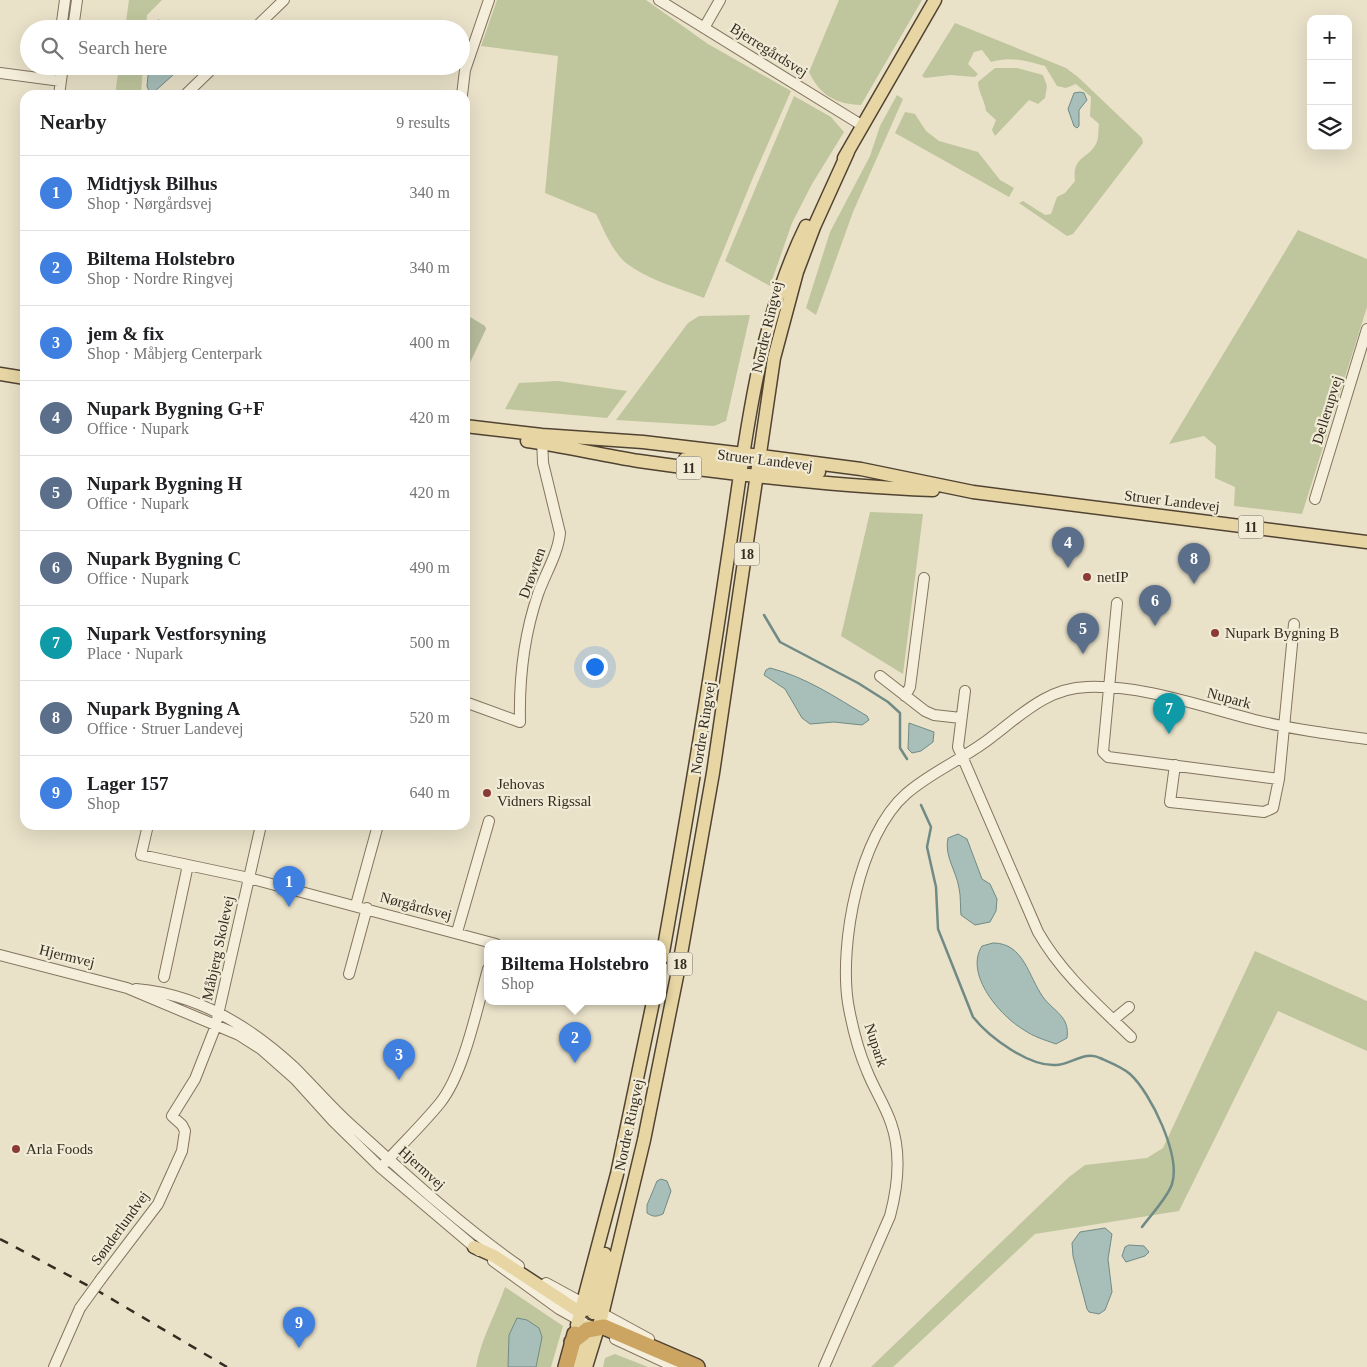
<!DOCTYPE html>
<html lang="en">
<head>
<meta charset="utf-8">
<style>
	body { margin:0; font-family:Georgia,serif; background:#f6f6f6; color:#202124 }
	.controls { position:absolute; right:15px; top:15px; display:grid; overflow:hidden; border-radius:10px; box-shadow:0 5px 20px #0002 }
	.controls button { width:45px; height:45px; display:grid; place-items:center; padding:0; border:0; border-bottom:1px solid #e0e0e0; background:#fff; color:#202124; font:25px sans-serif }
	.you { position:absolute; left:594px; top:666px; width:18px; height:18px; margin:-12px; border:4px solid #fff; border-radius:50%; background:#1a73e8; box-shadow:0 0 0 8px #1a73e833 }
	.badge { display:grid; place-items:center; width:32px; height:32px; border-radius:50%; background:#8a3b36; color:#fff; font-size:16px; font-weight:700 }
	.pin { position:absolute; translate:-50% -41px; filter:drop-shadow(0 1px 2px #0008) }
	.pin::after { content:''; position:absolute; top:26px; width:18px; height:15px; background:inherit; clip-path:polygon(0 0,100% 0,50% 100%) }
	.popup { position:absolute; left:484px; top:940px; width:182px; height:65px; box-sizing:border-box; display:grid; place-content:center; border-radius:10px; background:#fff; filter:drop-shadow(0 1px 4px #0005); font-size:16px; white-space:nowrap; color:#757577 }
	.popup b { font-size:19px; color:#202124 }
	.popup::after { content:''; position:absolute; left:50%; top:100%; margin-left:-10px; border:10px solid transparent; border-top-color:#fff }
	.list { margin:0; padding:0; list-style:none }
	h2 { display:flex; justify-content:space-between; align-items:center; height:65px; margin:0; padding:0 20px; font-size:21px }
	h2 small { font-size:16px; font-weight:400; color:#757577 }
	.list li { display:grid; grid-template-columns:32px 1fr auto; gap:15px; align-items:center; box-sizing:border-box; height:75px; padding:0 20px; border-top:1px solid #e0e0e0 }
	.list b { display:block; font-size:19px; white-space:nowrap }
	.list p { margin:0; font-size:16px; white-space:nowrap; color:#757577 }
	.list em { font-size:16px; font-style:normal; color:#757577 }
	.icon { flex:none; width:28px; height:28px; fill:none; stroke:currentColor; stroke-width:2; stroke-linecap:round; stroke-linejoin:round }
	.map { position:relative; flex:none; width:1367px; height:1367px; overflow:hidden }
	.search { position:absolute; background:#fff; box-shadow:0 5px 20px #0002; left:20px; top:20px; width:450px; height:55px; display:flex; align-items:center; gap:12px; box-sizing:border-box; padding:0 18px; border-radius:28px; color:#757577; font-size:19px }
	.panel { position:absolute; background:#fff; box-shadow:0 5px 20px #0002; left:20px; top:90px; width:450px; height:740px; border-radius:15px }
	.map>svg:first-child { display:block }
</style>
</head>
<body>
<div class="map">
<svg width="1367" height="1367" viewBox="0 0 1367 1367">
	<rect width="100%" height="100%" fill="#e9e1c8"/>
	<path fill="#bfc69d" d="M 129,0 L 162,0 L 147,15 L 146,29 L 125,29 Z
		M 497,0 L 646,0 L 708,44 L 791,91 L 752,180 L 704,298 C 679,288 648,280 626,263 C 612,251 604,230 596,214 L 545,193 L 558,56 L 481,46 Z
		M 839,0 L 922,0 L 861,105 C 835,104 820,95 809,72 Z
		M 955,23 L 1066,68 L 1078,77 L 1142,138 L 1143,143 L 1073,234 L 1067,236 L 1019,203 L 1023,201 L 1045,215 L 1051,214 L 1057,197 L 1065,193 L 1075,181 C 1072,156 1087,160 1096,144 C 1099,139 1098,130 1099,124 L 1090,116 L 1091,97 L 1076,84 L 1066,88 L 1057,86 L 1045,66 C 1026,61 1011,56 991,62 L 982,50 L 974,52 L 968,64 L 978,74 L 975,77 L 951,75 L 925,78 L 922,76 Z
		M 119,66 L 143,66 L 141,95 L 115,95 Z
		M 995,68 L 1017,68 L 1043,75 L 1047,86 L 1045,98 L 1038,104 L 1029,100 L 995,136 L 992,130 L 996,120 L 986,111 C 985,101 978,91 978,82 Z
		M 897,95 L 903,99 L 853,212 L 816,315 L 806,308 L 830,232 L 870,156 L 880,126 Z
		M 794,96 L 831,117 L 844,132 L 812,184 L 792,223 L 770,286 L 725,261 Z
		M 905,112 L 915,114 L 926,131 L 939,141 L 978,152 L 1000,180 L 1014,188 L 1009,197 L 895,133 Z
		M 1298,230 L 1367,259 L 1367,307 L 1302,514 L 1234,506 L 1235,487 L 1215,478 L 1216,446 L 1204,436 L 1169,444 Z
		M 750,315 L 726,421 L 714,426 L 616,420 L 688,323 L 699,316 Z
		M 558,381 L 627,391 L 607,418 L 505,409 L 519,383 Z
		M 870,512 L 923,514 L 903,674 L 841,636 Z
		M 1255,951 L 1367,1001 L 1367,1051 L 1278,1011 L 1179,1211 L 1035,1234 L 893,1367 L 871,1367 L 1069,1177 L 1085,1165 L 1147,1158 L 1163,1148 Z
		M 505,1287 L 563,1326 L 551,1367 L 476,1367 C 481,1338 496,1314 505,1287 Z
		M 615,1354 L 648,1367 L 603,1367 L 605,1358 Z"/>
	<path fill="#b6bc9b" d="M 465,314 L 485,326 L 486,329 L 465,373 Z"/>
	<path fill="#a8beb9" stroke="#708b86" d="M 158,20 L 192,29 L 153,29 L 155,22 Z
		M 149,66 L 183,66 L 154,92 L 149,91 L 147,86 Z
		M 1080,92 L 1084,93 L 1087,100 L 1079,110 L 1079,126 L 1077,128 L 1074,126 L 1068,109 L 1074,93 Z
		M 770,668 C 806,677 835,697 867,716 L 869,720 L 862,725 L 834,722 L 810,724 L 802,718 L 785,689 L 764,675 L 766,670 Z
		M 909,723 L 934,732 L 933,742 L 921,751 L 912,753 L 908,749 Z
		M 958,834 L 967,839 L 982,879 L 990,884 L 997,899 L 996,911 L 990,922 L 975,925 L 961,915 C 960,906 961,897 959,888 C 956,870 944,856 948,838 Z
		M 993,943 C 1024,943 1028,976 1043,997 C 1054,1012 1070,1016 1067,1038 L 1056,1044 C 1045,1040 1034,1037 1024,1030 C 1000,1016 964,974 982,946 Z
		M 661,1179 L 667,1181 L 671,1191 L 663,1214 C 656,1217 653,1217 647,1213 L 647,1205 L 657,1181 Z
		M 1105,1228 L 1112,1234 L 1108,1259 L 1112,1292 L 1105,1310 L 1099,1314 L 1089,1312 L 1087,1309 L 1073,1256 L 1072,1243 L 1080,1232 Z
		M 1129,1245 L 1144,1246 L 1149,1252 L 1145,1256 L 1126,1262 L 1122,1256 L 1125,1247 Z
		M 517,1318 L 527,1320 L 539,1328 L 542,1337 L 536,1367 L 508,1367 L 509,1335 Z"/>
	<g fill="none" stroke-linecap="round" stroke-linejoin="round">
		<path stroke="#708b86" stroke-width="2.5" d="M 764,615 L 780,642 L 858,683 L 888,702 L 900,713 L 900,748 L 907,759
			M 921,805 L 931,827 L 927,847 L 936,887 L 938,929 L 973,1017 C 989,1037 1029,1067 1056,1065 C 1070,1065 1086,1050 1100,1058 C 1109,1062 1122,1067 1130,1074 C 1151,1093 1181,1156 1172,1184 C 1168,1197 1150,1216 1142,1227"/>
		<defs>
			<path id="minor" d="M 659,0 L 863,126
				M 704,28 L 720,0
				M 61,29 L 65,0
				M 73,29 L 77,0
				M 254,29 L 284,0
				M 0,73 L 61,81
				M 59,95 L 63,66
				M 185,95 L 215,66
				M 462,95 L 465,70 L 489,0
				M 1315,499 L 1367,329
				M 1117,603 L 1103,752 L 1108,757 L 1279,779
				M 880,676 L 925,711 L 934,715 L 961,718
				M 965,691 L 958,747 L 1038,932 C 1062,974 1097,1004 1131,1037
				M 905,696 L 910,687 L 924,578
				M 465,702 L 520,722 C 519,679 524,635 538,594 C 545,574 558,554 560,533 L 543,463 L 542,437
				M 1175,765 L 1170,802 L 1264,812 L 1273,808 L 1279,779 L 1294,624
				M 148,825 L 141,855 L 249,878 L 496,944
				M 356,905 L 378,825
				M 457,932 L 489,821
				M 0,955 L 127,988 L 239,1035 L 261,1049 L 295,1079 L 333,1121 L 381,1168 L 479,1251
				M 349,974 L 367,908
				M 164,977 L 188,865
				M 136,989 C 197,994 251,1027 295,1068 C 314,1087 331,1107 351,1125 C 405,1174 459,1224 519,1266
				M 1113,1020 L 1129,1007
				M 385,1163 C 403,1143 423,1124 440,1103 C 464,1073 477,1008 488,969
				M 493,1261 L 559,1309 L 584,1323
				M 101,1279 L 158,1204 L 182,1151 L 185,1131 L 182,1125 L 172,1116 L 195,1079 L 215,1028 L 261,825
				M 546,1283 L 649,1339
				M 615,1339 L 675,1367
				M 54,1367 L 80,1308
				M 824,1367 L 890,1216 C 898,1186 902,1154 891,1123 C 885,1105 874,1089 867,1071 C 858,1050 852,1026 848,1003 C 839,944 859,835 906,794 C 932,771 966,758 993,736 C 1022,714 1048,688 1087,687 C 1144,685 1200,706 1255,720 C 1291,729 1329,734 1367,739"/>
			<path id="major" d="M 844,158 L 935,0
				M 0,374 L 25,378
				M 465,426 L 542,435 L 643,442 L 761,456 L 861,469 L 973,492 L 1367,542
				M 527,441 C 564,446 601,455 639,461 C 737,475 834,486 933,490
				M 685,459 L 731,464 L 749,460
				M 757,473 L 781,469 L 819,472
				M 662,958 C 685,829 707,700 726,570 C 744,455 754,332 806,226
				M 474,1247 L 494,1256 L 575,1309 L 592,1310 L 600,1305 L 605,1298
				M 593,1313 L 605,1254
				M 577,1325 L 617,1174 L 653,1002
				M 578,1367 L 588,1326
				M 586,1367 L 602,1315 L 644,1140 L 678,971 L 713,773 L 774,358 L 797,272 L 814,227 L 848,152"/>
			<path id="highway" d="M 572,1342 L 587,1330 L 604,1327 L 697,1367
				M 566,1367 L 575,1334"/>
		</defs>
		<use href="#minor" stroke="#83745f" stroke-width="12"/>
		<use href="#major" stroke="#514332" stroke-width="15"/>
		<use href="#highway" stroke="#514332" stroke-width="18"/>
		<use href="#minor" stroke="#f5eeda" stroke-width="10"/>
		<use href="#major" stroke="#e7d6a4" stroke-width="12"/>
		<use href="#highway" stroke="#cda563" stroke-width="15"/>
		<path stroke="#352c21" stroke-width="2.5" stroke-dasharray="9 9" stroke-linecap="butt" d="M 0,1239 L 98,1291 L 227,1367"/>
		<defs>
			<path id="minor-bridge" d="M 80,1308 L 101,1279"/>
		</defs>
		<use href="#minor-bridge" stroke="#83745f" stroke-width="12" stroke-linecap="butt"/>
		<use href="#minor-bridge" stroke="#f5eeda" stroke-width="10"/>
	</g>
	<g fill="#8a3b36" stroke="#f1ebd6" stroke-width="2">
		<circle cx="1087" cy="577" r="5"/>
		<circle cx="1215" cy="633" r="5"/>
		<circle cx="487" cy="793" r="5"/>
		<circle cx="16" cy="1149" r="5"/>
	</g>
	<g text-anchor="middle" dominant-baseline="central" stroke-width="4.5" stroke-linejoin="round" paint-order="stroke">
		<g fill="#f1ebd6" stroke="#6d6557" stroke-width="1">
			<rect x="676.5" y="456.5" width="25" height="23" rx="4"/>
			<rect x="1238.5" y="515.5" width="25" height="23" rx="4"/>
			<rect x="734.5" y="542.5" width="25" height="23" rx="4"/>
			<rect x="667.5" y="952.5" width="25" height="23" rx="4"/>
		</g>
		<g font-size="14" font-weight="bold" fill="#352c21">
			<text x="689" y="468">11</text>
			<text x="1251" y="527">11</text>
			<text x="747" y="554">18</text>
			<text x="680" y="964">18</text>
		</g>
		<g font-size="15" fill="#352c21" stroke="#f1ebd6">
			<text transform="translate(769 50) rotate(32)">Bjerregårdsvej</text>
			<text transform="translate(767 327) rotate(-77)">Nordre Ringvej</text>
			<text transform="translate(1327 410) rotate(-73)">Dellerupvej</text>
			<text transform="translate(765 460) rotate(7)">Struer Landevej</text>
			<text transform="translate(1172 501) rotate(7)">Struer Landevej</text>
			<text transform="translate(532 573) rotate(-70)">Drøwten</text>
			<text transform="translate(1229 698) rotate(15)">Nupark</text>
			<text transform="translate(703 728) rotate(-81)">Nordre Ringvej</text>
			<text transform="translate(416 906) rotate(15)">Nørgårdsvej</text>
			<text transform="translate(218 948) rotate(-78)">Måbjerg Skolevej</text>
			<text transform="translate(67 956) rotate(14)">Hjermvej</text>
			<text transform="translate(876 1045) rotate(72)">Nupark</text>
			<text transform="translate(629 1125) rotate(-78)">Nordre Ringvej</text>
			<text transform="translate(422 1168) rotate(42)">Hjermvej</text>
			<text transform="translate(120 1228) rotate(-54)">Sønderlundvej</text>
		</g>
		<g font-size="15" fill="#352c21" stroke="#f1ebd6" text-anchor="start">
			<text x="1097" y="577">netIP</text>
			<text x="1225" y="633">Nupark Bygning B</text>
			<text x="497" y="784">Jehovas<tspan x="497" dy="17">Vidners Rigssal</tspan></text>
			<text x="26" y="1149">Arla Foods</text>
		</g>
	</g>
</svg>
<div class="controls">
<button>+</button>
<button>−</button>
<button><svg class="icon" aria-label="layers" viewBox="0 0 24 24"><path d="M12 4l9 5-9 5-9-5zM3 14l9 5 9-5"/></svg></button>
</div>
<div class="you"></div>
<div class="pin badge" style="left:289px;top:907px;background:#3f7fe0">1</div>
<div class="pin badge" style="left:575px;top:1063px;background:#3f7fe0">2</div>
<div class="popup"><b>Biltema Holstebro</b>Shop</div>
<div class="pin badge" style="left:399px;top:1080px;background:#3f7fe0">3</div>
<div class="pin badge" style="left:1068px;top:568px;background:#5c6f8a">4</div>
<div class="pin badge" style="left:1083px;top:654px;background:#5c6f8a">5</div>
<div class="pin badge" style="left:1155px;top:626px;background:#5c6f8a">6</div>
<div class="pin badge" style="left:1169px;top:734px;background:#0f9aa8">7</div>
<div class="pin badge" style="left:1194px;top:584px;background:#5c6f8a">8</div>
<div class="pin badge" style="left:299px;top:1348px;background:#3f7fe0">9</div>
<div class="search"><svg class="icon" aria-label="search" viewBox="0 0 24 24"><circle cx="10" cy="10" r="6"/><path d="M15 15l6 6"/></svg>Search here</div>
<section class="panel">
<h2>Nearby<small>9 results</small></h2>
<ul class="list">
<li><span class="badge" style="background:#3f7fe0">1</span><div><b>Midtjysk Bilhus</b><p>Shop · Nørgårdsvej</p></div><em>340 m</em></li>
<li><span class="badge" style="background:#3f7fe0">2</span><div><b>Biltema Holstebro</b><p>Shop · Nordre Ringvej</p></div><em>340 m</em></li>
<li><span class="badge" style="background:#3f7fe0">3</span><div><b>jem &amp; fix</b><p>Shop · Måbjerg Centerpark</p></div><em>400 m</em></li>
<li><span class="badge" style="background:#5c6f8a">4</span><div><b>Nupark Bygning G+F</b><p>Office · Nupark</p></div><em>420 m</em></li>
<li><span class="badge" style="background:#5c6f8a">5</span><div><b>Nupark Bygning H</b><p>Office · Nupark</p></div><em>420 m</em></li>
<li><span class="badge" style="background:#5c6f8a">6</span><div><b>Nupark Bygning C</b><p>Office · Nupark</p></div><em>490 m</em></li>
<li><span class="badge" style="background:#0f9aa8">7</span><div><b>Nupark Vestforsyning</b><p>Place · Nupark</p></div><em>500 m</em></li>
<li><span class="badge" style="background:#5c6f8a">8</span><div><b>Nupark Bygning A</b><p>Office · Struer Landevej</p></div><em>520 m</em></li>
<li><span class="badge" style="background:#3f7fe0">9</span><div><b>Lager 157</b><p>Shop</p></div><em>640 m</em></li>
</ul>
</section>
</div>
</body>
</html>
